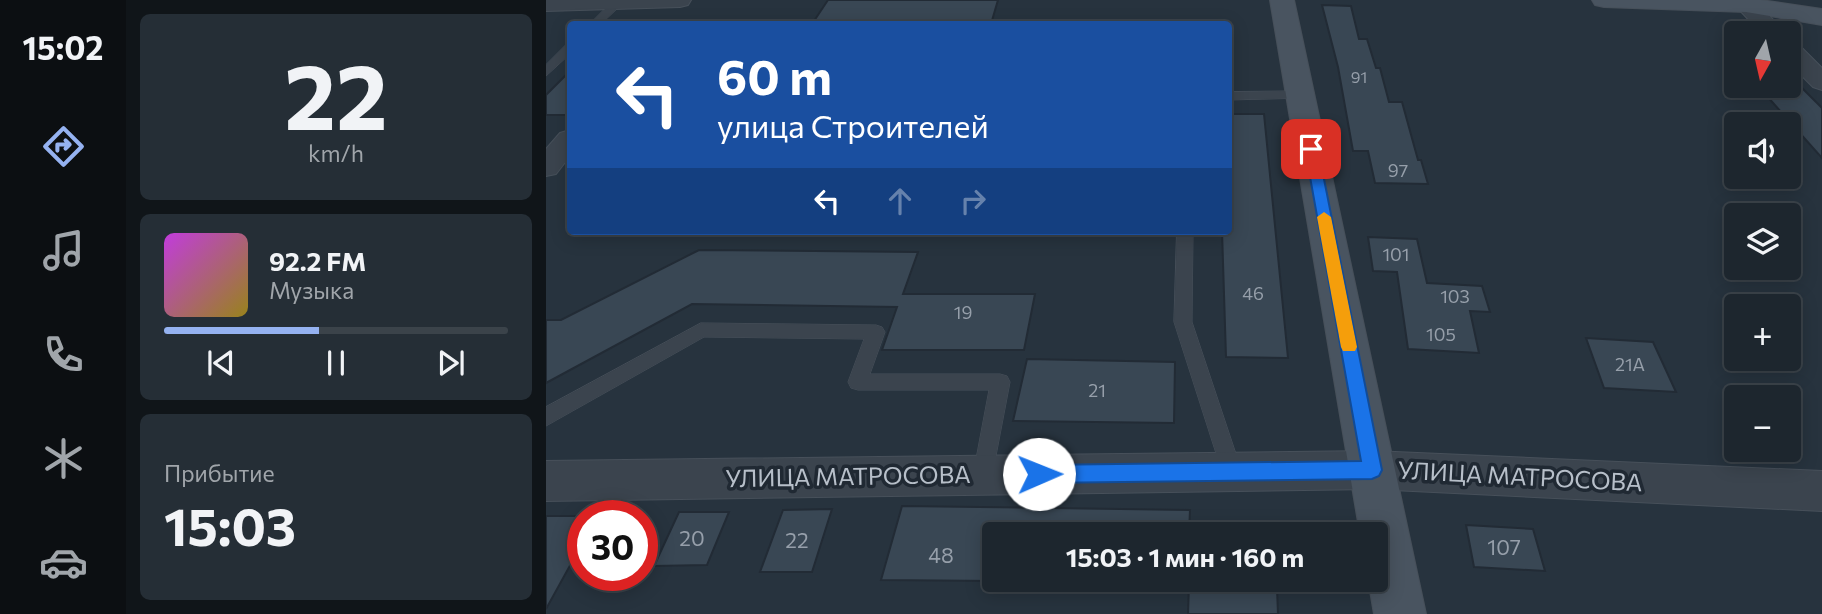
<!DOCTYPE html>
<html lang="ru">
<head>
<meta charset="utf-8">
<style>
  :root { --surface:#1d262e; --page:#252e36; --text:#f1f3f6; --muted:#a0a5aa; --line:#3b434a; --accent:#95b2f1 }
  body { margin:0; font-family:Commissioner,sans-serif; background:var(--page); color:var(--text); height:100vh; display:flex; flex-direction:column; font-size:26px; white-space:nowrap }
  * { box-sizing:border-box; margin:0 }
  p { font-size:23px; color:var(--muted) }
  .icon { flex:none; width:38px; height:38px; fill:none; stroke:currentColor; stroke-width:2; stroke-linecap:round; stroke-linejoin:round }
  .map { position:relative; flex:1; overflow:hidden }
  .panel { display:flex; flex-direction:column; gap:14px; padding:14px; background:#101519; width:420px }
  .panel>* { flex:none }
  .hud { position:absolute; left:21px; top:21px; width:665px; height:214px; border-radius:7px; box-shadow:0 4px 18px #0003,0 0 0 2px var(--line); background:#1a4fa0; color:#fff; overflow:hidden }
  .needle { width:46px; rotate:188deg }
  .buttons { position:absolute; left:1178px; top:21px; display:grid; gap:14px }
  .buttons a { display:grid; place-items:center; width:77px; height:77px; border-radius:7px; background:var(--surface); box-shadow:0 4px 18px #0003,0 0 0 2px var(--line); font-size:35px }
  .speed { position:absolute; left:21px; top:500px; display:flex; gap:14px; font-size:35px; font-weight:700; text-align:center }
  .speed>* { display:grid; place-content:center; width:91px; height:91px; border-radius:50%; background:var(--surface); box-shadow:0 4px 18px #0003,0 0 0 2px var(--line); line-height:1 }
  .speed .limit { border:10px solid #d22; background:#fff; color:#111 }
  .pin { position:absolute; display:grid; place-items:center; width:60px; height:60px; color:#fff; margin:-30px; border-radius:14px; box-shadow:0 4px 10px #0006 }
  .me { position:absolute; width:77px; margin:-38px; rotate:89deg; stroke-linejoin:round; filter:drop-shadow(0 0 5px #0008) }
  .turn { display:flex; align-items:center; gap:24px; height:147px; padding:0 35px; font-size:32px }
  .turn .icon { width:91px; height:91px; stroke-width:2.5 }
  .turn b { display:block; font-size:49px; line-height:60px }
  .lanes { display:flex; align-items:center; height:66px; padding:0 35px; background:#0003; justify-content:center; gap:35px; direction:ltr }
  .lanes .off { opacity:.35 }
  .big { font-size:52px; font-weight:700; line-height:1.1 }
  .panel .widget { flex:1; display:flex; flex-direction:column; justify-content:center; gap:10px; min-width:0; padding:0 24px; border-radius:10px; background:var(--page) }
  .panel .dial { align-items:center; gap:0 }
  .dial b { font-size:91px; line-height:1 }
  .song { display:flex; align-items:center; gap:21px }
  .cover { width:84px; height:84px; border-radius:10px; background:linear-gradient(135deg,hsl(290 70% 55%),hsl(50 70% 35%)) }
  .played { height:7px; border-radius:4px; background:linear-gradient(90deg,var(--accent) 45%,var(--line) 45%) }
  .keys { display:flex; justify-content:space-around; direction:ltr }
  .trip { position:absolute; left:436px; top:522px; width:406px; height:70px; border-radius:7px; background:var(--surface); box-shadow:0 4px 18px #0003,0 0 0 2px var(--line); font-weight:700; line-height:70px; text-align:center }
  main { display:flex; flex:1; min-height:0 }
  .tabs { display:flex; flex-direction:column; width:126px; justify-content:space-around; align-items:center; background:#0c0f12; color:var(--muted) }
  .tabs .icon { width:49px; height:49px }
  .tabs .current { color:var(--accent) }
  .tabs b { font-size:32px; color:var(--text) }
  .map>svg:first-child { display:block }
</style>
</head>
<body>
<main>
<nav class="tabs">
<b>15:02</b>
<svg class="icon current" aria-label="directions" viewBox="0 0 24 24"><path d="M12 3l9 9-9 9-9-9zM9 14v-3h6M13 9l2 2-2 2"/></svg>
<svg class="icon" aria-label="music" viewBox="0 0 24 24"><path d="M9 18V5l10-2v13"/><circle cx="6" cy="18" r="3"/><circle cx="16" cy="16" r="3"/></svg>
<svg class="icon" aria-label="phone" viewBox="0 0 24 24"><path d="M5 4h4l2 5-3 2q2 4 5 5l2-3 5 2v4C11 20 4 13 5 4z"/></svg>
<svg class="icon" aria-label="climate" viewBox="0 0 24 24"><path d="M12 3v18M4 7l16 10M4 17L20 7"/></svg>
<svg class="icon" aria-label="car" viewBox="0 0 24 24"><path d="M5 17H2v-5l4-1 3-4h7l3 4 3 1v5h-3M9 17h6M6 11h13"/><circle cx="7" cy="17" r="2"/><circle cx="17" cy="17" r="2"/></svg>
</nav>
<section class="panel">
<div class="widget dial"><b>22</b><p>km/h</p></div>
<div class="widget">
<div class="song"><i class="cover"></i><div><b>92.2 FM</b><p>Музыка</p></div></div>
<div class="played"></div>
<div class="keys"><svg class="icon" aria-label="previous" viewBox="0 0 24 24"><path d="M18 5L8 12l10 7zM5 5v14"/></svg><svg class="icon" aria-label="pause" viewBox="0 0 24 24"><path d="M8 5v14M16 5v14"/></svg><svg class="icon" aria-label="next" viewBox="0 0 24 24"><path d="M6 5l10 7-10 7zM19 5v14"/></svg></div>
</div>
<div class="widget"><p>Прибытие</p><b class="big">15:03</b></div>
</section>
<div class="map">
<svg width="1276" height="614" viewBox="0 0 1276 614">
  <rect width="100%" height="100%" fill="#27333e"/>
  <path fill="#394754" stroke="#222b35" stroke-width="2" d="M282,0h170l-7,24h-179z
    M776,5l29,1 8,33h8l9,29h4l9,34h13l16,58h3l7,24 -53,-1 -7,-32h-15l-15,-84z
    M24,71v44h-24v-20z
    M1212,86h42l22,22v50z
    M682,114h36l24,244 -62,-1 -4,-126h6z
    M822,237l49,2 10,44 55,3 8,26 -20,-1 9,42 -71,-4 -11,-77 -24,-1z
    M153,250l219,2 -15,42h132l-11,56h-142l15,-43 -205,-3 -146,79v-63h15z
    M1040,338l67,4 23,50 -72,-4z
    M481,359l148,3 -1,61 -161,-2z
    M356,506l288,4 -1,24h-195v47l-113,-1z
    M286,509l-20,63h-52l23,-62z
    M133,512h50l-22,53 -53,1z
    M0,516h37v26l-37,67z
    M920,525l67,4 12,42 -71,-4z
    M643,584l88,4 1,26h-90z"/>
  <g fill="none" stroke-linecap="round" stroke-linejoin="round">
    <g stroke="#47505a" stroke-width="1">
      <path id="lane" d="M66,2l10,2 -21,20h-11z
        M20,45h4v9l-24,22v-11z
        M755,91l5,1v6l-78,2v-8z
        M631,231h16l-1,91 50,150 -3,7 -7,3 -7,-3 -3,-7 -48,-150z
        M155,323l175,2 6,2 3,5 -15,42h130l7,2 3,6 -19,100 -7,3 -7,-3 -4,-7 16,-85h-131l-7,-2 -3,-6 16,-43 -160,-2 -158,89v-19z"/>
    </g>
    <g stroke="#47505a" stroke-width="2">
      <path id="street" d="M0,0h145l-3,5 -8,2 -134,4z
        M1192,0h16l32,33h-25l-26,-28z
        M1242,41l9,2 25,25v22l-9,-3 -25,-25z
        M24,130v26l-14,18 -10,2v-27l14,-16z
        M826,451l450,20v40l-450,-22 -826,12v-40z"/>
    </g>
    <g stroke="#47505a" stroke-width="2">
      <path id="secondary" d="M724,0h24l132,614h-52l-6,-35h8v-45h-16z
        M1046,0h169l61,9v16l-76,-13 -142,-5 -9,-2z"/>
    </g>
    <use href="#lane" fill="#3b444e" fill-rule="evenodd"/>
    <use href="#street" fill="#3b444e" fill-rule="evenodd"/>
    <use href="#secondary" fill="#495460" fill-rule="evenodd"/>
  </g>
  <path fill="#1a73e8" stroke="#114b97" stroke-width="2" d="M765,145l7,4 64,321 -3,6 -7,3 -333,4 -6,-3 -3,-6 3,-6 6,-3 322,-4 -56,-312z"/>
  <path fill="#f59e0b" d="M778,212l7,5 26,130 -2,4h-12l-2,-4 -24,-130z"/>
  <g text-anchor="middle" stroke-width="7" stroke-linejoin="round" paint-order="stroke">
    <g font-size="16" fill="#969faa">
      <text x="813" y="83">91</text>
    </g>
    <g font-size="18" fill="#969faa">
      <text x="852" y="177">97</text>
      <text x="850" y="261">101</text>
      <text x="707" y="300">46</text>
      <text x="909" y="303">103</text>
      <text x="417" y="319">19</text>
      <text x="895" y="341">105</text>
      <text x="1084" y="371">21А</text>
      <text x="551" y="397">21</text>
    </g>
    <g font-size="21" fill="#969faa">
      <text x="146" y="546">20</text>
      <text x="251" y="548">22</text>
      <text x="958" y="555">107</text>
      <text x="395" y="563">48</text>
    </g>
    <g font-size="24" fill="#b7bfc9" stroke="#202933">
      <text transform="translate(302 477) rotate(-1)" y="8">УЛИЦА МАТРОСОВА</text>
      <text transform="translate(974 477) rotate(3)" y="8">УЛИЦА МАТРОСОВА</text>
    </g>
  </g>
</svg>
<div class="buttons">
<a><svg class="needle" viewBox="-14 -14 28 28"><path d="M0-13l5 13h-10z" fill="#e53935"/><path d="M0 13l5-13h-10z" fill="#a0a5aa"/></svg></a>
<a><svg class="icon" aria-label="sound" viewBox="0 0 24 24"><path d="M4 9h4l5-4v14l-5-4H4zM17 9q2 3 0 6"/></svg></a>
<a><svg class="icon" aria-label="layers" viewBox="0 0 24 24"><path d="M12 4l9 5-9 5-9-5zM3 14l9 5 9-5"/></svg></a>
<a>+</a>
<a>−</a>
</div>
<div class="speed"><div class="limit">30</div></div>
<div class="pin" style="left:765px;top:149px;background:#d93025"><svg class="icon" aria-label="arrive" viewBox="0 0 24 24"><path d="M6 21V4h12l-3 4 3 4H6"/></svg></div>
<svg class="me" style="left:493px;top:474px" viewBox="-20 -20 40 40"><circle r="19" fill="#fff"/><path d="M0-13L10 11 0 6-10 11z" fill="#1a73e8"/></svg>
<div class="trip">15:03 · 1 мин · 160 m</div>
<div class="hud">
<div class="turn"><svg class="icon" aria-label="left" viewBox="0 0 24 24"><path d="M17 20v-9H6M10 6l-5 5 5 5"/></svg><div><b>60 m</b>улица Строителей</div></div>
<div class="lanes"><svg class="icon" aria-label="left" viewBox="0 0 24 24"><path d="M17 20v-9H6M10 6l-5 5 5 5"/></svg><svg class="icon off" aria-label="ahead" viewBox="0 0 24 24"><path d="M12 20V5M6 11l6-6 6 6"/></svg><svg class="icon off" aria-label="right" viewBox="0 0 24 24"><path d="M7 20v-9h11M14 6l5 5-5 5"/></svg></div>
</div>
</div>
</main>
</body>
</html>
